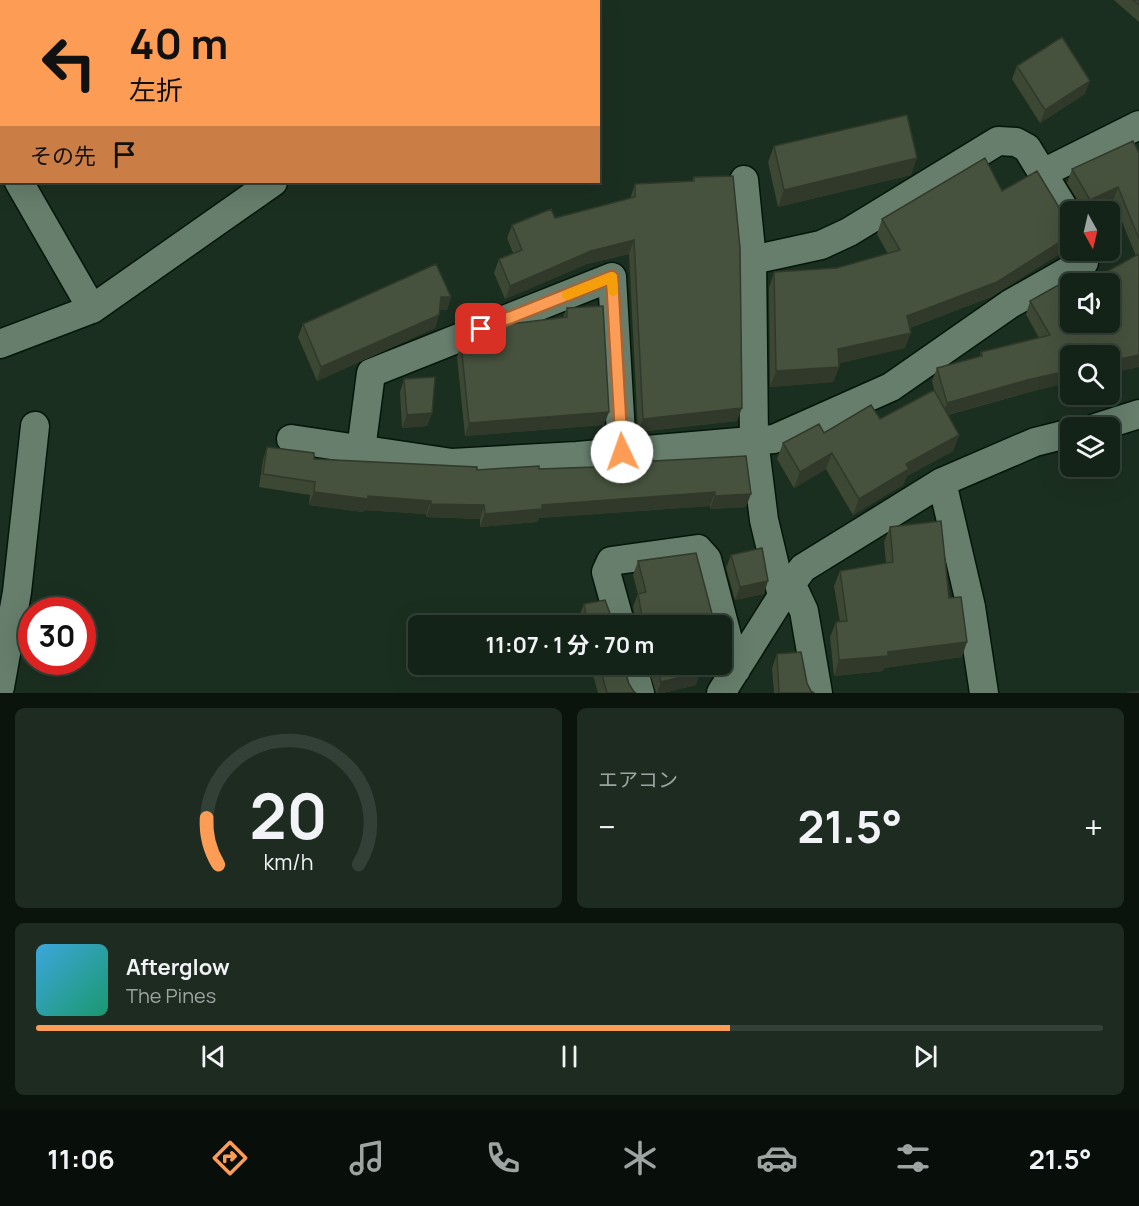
<!DOCTYPE html>
<html lang="ja">
<head>
<meta charset="utf-8">
<style>
  :root { --surface:#142318; --page:#1d2b21; --text:#f1f3f6; --muted:#9da4a2; --line:#334037; --accent:#fd9d55 }
  body { margin:0; font-family:Manrope,"Noto Sans JP",sans-serif; background:var(--page); color:var(--text); height:100vh; display:flex; flex-direction:column; font-size:22px; white-space:nowrap }
  * { box-sizing:border-box; margin:0 }
  p { font-size:20px; color:var(--muted) }
  .icon { flex:none; width:33px; height:33px; fill:none; stroke:currentColor; stroke-width:2; stroke-linecap:round; stroke-linejoin:round }
  .map { position:relative; height:693px; overflow:hidden }
  .panel { display:flex; flex-direction:column; gap:15px; padding:15px; background:#0b130d; flex:1 }
  .panel>* { flex:none }
  .guide { position:absolute; left:0px; top:0px; width:600px; height:183px; box-shadow:0 6px 24px #0002,0 0 0 2px var(--line); background:#fd9d55; color:#111; overflow:hidden }
  .needle { width:39px; rotate:172deg }
  .tools { position:absolute; left:1060px; top:201px; display:grid; gap:12px }
  .tools a { display:grid; place-items:center; width:60px; height:60px; border-radius:9px; background:var(--surface); box-shadow:0 6px 24px #0002,0 0 0 2px var(--line); font-size:30px }
  .speed { position:absolute; left:18px; top:597px; display:flex; gap:12px; font-size:30px; font-weight:700; text-align:center }
  .speed>* { display:grid; place-content:center; width:78px; height:78px; border-radius:50%; background:var(--surface); box-shadow:0 6px 24px #0002,0 0 0 2px var(--line); line-height:1 }
  .speed .limit { border:9px solid #d22; background:#fff; color:#111 }
  .pin { position:absolute; display:grid; place-items:center; width:51px; height:51px; color:#fff; margin:-26px; border-radius:12px; box-shadow:0 3px 9px #0006 }
  .me { position:absolute; width:66px; margin:-33px; rotate:357deg; stroke-linejoin:round; filter:drop-shadow(0 0 4px #0008) }
  .turn { display:flex; align-items:center; gap:21px; height:126px; padding:0 30px; font-size:27px }
  .turn .icon { width:78px; height:78px; stroke-width:2.5 }
  .turn b { display:block; font-size:42px; line-height:51px }
  .then { display:flex; align-items:center; height:57px; padding:0 30px; background:#0003; gap:12px; font-size:22px }
  .big { font-size:45px; font-weight:700; line-height:1.1 }
  .panel .tile { flex:1; display:flex; flex-direction:column; justify-content:center; gap:9px; min-width:0; padding:0 21px; border-radius:9px; background:var(--page) }
  .panel .dial { align-items:center; gap:0 }
  .dial svg { height:156px; overflow:visible; fill:none; stroke:var(--line); stroke-width:7; stroke-linecap:round; text-anchor:middle }
  .dial text { fill:var(--text); stroke:none }
  .song { display:flex; align-items:center; gap:18px }
  .cover { width:72px; height:72px; border-radius:9px; background:linear-gradient(135deg,hsl(200 70% 55%),hsl(160 70% 35%)) }
  .played { height:6px; border-radius:3px; background:linear-gradient(90deg,var(--accent) 65%,var(--line) 65%) }
  .keys { display:flex; justify-content:space-around; direction:ltr }
  .heat { display:flex; justify-content:space-between; align-items:center; font-size:33px; direction:ltr }
  .panel .tiles { flex:1; display:grid; gap:15px; grid-template-columns:1fr 1fr }
  .tile:last-child { grid-column:span 2 }
  .trip { position:absolute; left:408px; top:615px; width:324px; height:60px; border-radius:9px; background:var(--surface); box-shadow:0 6px 24px #0002,0 0 0 2px var(--line); font-weight:700; line-height:60px; text-align:center }
  .tabs { display:flex; height:96px; justify-content:space-around; align-items:center; background:#080e0a; color:var(--muted) }
  .tabs .icon { width:42px; height:42px }
  .tabs .current { color:var(--accent) }
  .tabs b { font-size:27px; color:var(--text) }
  .map>svg:first-child { display:block }
</style>
</head>
<body>
<div class="map">
<svg width="1139" height="693" viewBox="0 0 1139 693">
  <rect width="100%" height="100%" fill="#1b2f20"/>
  <g fill="none" stroke-linecap="round" stroke-linejoin="round">
    <g stroke="#041609" stroke-width="31">
      <path id="minor" d="M384,2l2,-2
        M0,148l2,2
        M1043,173l96,-48
        M744,180l8,80 2,180 10,80 18,76
        M19,182l73,127
        M752,260l69,-15 28,-13 149,-91 18,1 11,6 44,72
        M0,344l92,-35 181,-127
        M1095,428l44,-14
        M291,439l161,24 125,-7 197,-17 117,-52 119,-83 74,-42 1,-12
        M361,450l10,-77 241,-96 10,175
        M942,482l29,125 13,86
        M791,583l13,28 14,82
        M621,626l-15,-54 5,-11 87,-12 9,10 29,111
        M632,664l8,29
        M0,687l17,-95 18,-166
        M721,693l61,-97 21,-28 139,-86 93,-40 36,-9"/>
    </g>
    <use href="#minor" stroke="#677e6c" stroke-width="28"/>
  </g>
  <path fill="#3c4734" d="M1114,0h25v22z
    M1017,66l68,28 -45,29 -28,-44z
    M774,146l137,29 -133,32 -10,-45z
    M1139,153v214l-29,6v-17l-87,38 -75,21 11,20 -6,16 -46,25 -4,9 -50,30 -27,-46 -32,19 -17,-29 6,-16 97,-24 55,-26 -3,-12 5,-13 43,-12 1,-4 58,-14 -13,-24 4,-13 38,-9 68,-36 -23,-56 -25,12h-3l-18,-29 5,-14z
    M694,177l43,244 -99,11 -9,-178 -42,10 -82,35 -11,-26 5,-14 14,-6 -6,-15 5,-13 43,-7 75,-19 5,-15 57,-3z
    M1002,191l67,57 -78,49 -81,31 -5,20 -66,15v4l-6,15 -63,5 -1,-99 5,-16 63,-4 51,-14 -11,-20 5,-15z
    M451,297l-4,13h-7l-5,18 -118,53 -19,-44 5,-13z
    M567,308l37,117 -139,11 -8,-79 4,-14 102,-26z
    M404,379l28,34 -5,13 -25,2 -2,-36z
    M267,447l47,12 163,11 62,-1 54,-2 1,-4 59,-2 93,46 -36,2v-3l-171,12 -2,4 -57,5v-8l-54,-2v-3l-62,-4 -1,2 -54,-7 1,-10 -51,-8 4,-27z
    M890,527l59,71 13,59 -78,11 -1,3 -49,5 -4,-39 6,-15h4l-6,-36 6,-15 46,-8 -2,-21z
    M731,555l33,39 -29,6 -9,-32z
    M638,561l77,64v1h-80l1,-1 -3,-18 5,-13 -5,-19z
    M584,604l30,20 2,2h-35l-2,-9z
    M777,654l30,29 4,8 3,2h-40l-2,-25z
    M590,664h33l6,20 5,8 2,1h-38z
    M647,664h52l-3,21 -33,8h-7z"/>
  <path fill="#31392b" d="M1090,81l-5,13 -45,29 5,-13z
    M917,158l-6,17 -133,32 6,-17z
    M1118,187l-5,13 -25,12h-2l4,-12z
    M1071,235v8l-2,5 -78,49 -90,34 6,-15z
    M634,240l-5,14 -42,10 -82,35 5,-13 81,-35z
    M441,297h10l-4,13h-11z
    M439,315l-4,13 -118,53 4,-14z
    M911,333l-6,15 -73,17 6,-16z
    M1139,355v12l-29,6v-12z
    M839,367l-6,15 -63,5 6,-16z
    M1071,370v12l-48,12 -81,22 5,-13 80,-23z
    M742,408l-5,13 -99,11 5,-13z
    M609,412l-5,13 -139,11 4,-13z
    M432,413l-5,13 -25,2 5,-13z
    M959,435l-6,16 -46,25 -4,9 -50,30 6,-16 47,-35z
    M832,453l-6,16 -32,19 6,-16z
    M314,492l54,4 63,5 -5,13 -62,-4 -1,2 -54,-7z
    M715,492l-5,14 -171,12 -2,4 -57,5 5,-13 57,-9z
    M751,494l-5,13 -36,2 5,-13z
    M431,504l53,1 -4,14 -54,-2z
    M768,581l-4,13 -29,6 5,-13z
    M967,642l-5,15 -78,11 -1,3 -49,5 5,-16 49,-8z
    M701,672l-5,13 -33,8h-6l4,-11z"/>
  <path fill="#46523d" stroke="#31392b" stroke-width="1.5" d="M1133,0h6v5z
    M1062,37l28,44 -45,29 -28,-44z
    M907,115l10,43 -133,32 -10,-44z
    M1133,141l6,12v86l-21,-52 -28,13 -18,-31z
    M985,158l17,33 35,-20 26,43 6,5h2v16l-74,47 -90,34 4,17 -73,16 1,18 -63,4 -2,-99 63,-4 63,-18 -18,-31z
    M733,176l7,72 2,160 -99,11 -9,-179 -43,11 -81,35 -11,-27 23,-9 -10,-25 39,-16 4,9 80,-21v-13l59,-3v-4z
    M1139,254v101l-29,6v-5h-39v14l-44,10 -80,23 -10,-35 45,-12 -1,-4 69,-17 -20,-34 32,-18 6,9 3,-1v31h39v-38h-26z
    M436,264l15,33h-10l-2,18 -118,52 -18,-43z
    M603,306l6,106 -140,11 -8,-80 49,-19 57,-7v-9z
    M435,377l-3,36 -25,2 -3,-36z
    M934,390l25,45 -53,29 3,5 -50,30 -27,-46 -32,19 -17,-29 36,-19 5,9 47,-28 9,14z
    M267,447l47,6v6l163,8v3l62,-4v3l55,-2v-4l58,-5 1,3 93,-5 5,38 -36,2v-4l-173,13v4l-57,5 -1,-9 -53,-1v-3l-63,-5v3l-54,-7 1,-10 -52,-8z
    M941,521l8,77 12,-1 6,45 -79,10v4l-49,4 -3,-38 11,-1 -7,-50 53,-9 -3,-35z
    M762,548l6,33 -28,6 -9,-32z
    M696,553l19,72 -3,1h-77l3,-2 4,-8 -4,-22 8,-2 -8,-31z
    M605,600l9,24 2,2h-28l-4,-22z
    M801,652l6,31 4,8 3,2h-35l-2,-39z
    M599,664h24l6,20 5,8 2,1h-29z
    M656,664h43l2,8 -40,10z
    M1139,691v2h-12z"/>
  <g fill="none" stroke-linecap="round" stroke-linejoin="round">
    <g stroke="#a46637" stroke-width="15">
      <path id="route" d="M481,329l131,-52 10,175"/>
    </g>
    <use href="#route" stroke="#fd9d55" stroke-width="10"/>
    <path stroke="#f59e0b" stroke-width="10" d="M567,295l45,-18 1,14"/>
  </g>
</svg>
<div class="tools">
<a><svg class="needle" viewBox="-14 -14 28 28"><path d="M0-13l5 13h-10z" fill="#e53935"/><path d="M0 13l5-13h-10z" fill="#9da4a2"/></svg></a>
<a><svg class="icon" aria-label="sound" viewBox="0 0 24 24"><path d="M4 9h4l5-4v14l-5-4H4zM17 9q2 3 0 6"/></svg></a>
<a><svg class="icon" aria-label="search" viewBox="0 0 24 24"><circle cx="10" cy="10" r="6"/><path d="M15 15l6 6"/></svg></a>
<a><svg class="icon" aria-label="layers" viewBox="0 0 24 24"><path d="M12 4l9 5-9 5-9-5zM3 14l9 5 9-5"/></svg></a>
</div>
<div class="speed"><div class="limit">30</div></div>
<div class="pin" style="left:481px;top:329px;background:#d93025"><svg class="icon" aria-label="arrive" viewBox="0 0 24 24"><path d="M6 21V4h12l-3 4 3 4H6"/></svg></div>
<svg class="me" style="left:622px;top:452px" viewBox="-20 -20 40 40"><circle r="19" fill="#fff"/><path d="M0-13L10 11 0 6-10 11z" fill="#fd9d55"/></svg>
<div class="trip">11:07 · 1 分 · 70 m</div>
<div class="guide">
<div class="turn"><svg class="icon" aria-label="left" viewBox="0 0 24 24"><path d="M17 20v-9H6M10 6l-5 5 5 5"/></svg><div><b>40 m</b>左折</div></div>
<div class="then">その先<svg class="icon" aria-label="arrive" viewBox="0 0 24 24"><path d="M6 21V4h12l-3 4 3 4H6"/></svg></div>
</div>
</div>
<section class="panel">
<div class="tiles">
<div class="tile dial"><svg viewBox="0 0 100 80">
<path d="M14 69A42 42 0 1 1 86 69"/>
<path d="M14 69A42 42 0 0 1 8 45" stroke="#fd9d55"/>
<text x="50" y="56" font-size="32" font-weight="700">20</text>
<text x="50" y="72" font-size="11">km/h</text>
</svg></div>
<div class="tile"><p>エアコン</p>
<div class="heat"><a>−</a><b class="big">21.5°</b><a>+</a></div>
</div>
<div class="tile">
<div class="song"><i class="cover"></i><div><b>Afterglow</b><p>The Pines</p></div></div>
<div class="played"></div>
<div class="keys"><svg class="icon" aria-label="previous" viewBox="0 0 24 24"><path d="M18 5L8 12l10 7zM5 5v14"/></svg><svg class="icon" aria-label="pause" viewBox="0 0 24 24"><path d="M8 5v14M16 5v14"/></svg><svg class="icon" aria-label="next" viewBox="0 0 24 24"><path d="M6 5l10 7-10 7zM19 5v14"/></svg></div>
</div>
</div>
</section>
<nav class="tabs">
<b>11:06</b>
<svg class="icon current" aria-label="directions" viewBox="0 0 24 24"><path d="M12 3l9 9-9 9-9-9zM9 14v-3h6M13 9l2 2-2 2"/></svg>
<svg class="icon" aria-label="music" viewBox="0 0 24 24"><path d="M9 18V5l10-2v13"/><circle cx="6" cy="18" r="3"/><circle cx="16" cy="16" r="3"/></svg>
<svg class="icon" aria-label="phone" viewBox="0 0 24 24"><path d="M5 4h4l2 5-3 2q2 4 5 5l2-3 5 2v4C11 20 4 13 5 4z"/></svg>
<svg class="icon" aria-label="climate" viewBox="0 0 24 24"><path d="M12 3v18M4 7l16 10M4 17L20 7"/></svg>
<svg class="icon" aria-label="car" viewBox="0 0 24 24"><path d="M5 17H2v-5l4-1 3-4h7l3 4 3 1v5h-3M9 17h6M6 11h13"/><circle cx="7" cy="17" r="2"/><circle cx="17" cy="17" r="2"/></svg>
<svg class="icon" aria-label="filters" viewBox="0 0 24 24"><path d="M4 7h16M4 17h16"/><circle cx="9" cy="7" r="2"/><circle cx="15" cy="17" r="2"/></svg>
<b>21.5°</b>
</nav>
</body>
</html>
